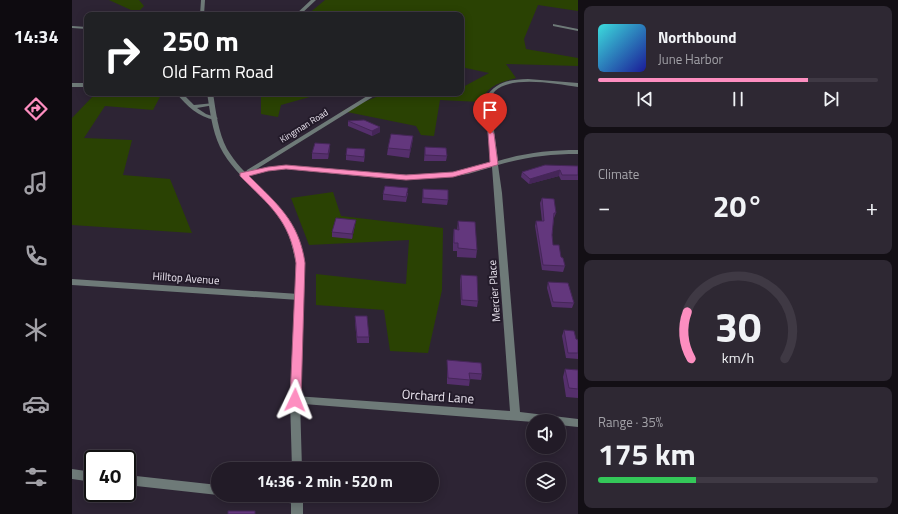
<!DOCTYPE html>
<html lang="en">
<head>
<meta charset="utf-8">
<style>
  :root { --surface:#221b27; --page:#2e2833; --text:#f1f3f6; --muted:#a2a1a7; --line:#3f3944; --accent:#fd8ec0 }
  body { margin:0; font-family:"Titillium Web",sans-serif; background:var(--page); color:var(--text); height:100vh; display:flex; flex-direction:column; font-size:15px; white-space:nowrap }
  * { box-sizing:border-box; margin:0 }
  p { font-size:13px; color:var(--muted) }
  .icon { flex:none; width:22px; height:22px; fill:none; stroke:currentColor; stroke-width:2; stroke-linecap:round; stroke-linejoin:round }
  .map { position:relative; flex:1; overflow:hidden }
  .side { display:flex; flex-direction:column; gap:6px; padding:6px; background:#130f15; width:320px }
  .side>* { flex:none }
  .hud { position:absolute; left:12px; top:12px; width:380px; height:84px; border-radius:8px; box-shadow:0 2px 10px #0003,0 0 0 1px var(--line); background:#202124; color:#fff; overflow:hidden }
  .tools { position:absolute; left:454px; top:414px; display:grid; gap:8px }
  .tools a { display:grid; place-items:center; width:40px; height:40px; border-radius:50%; background:var(--surface); box-shadow:0 2px 10px #0003,0 0 0 1px var(--line); font-size:20px }
  .speed { position:absolute; left:12px; top:450px; display:flex; gap:8px; font-size:20px; font-weight:700; text-align:center }
  .speed>* { display:grid; place-content:center; width:52px; height:52px; border-radius:50%; background:var(--surface); box-shadow:0 2px 10px #0003,0 0 0 1px var(--line); line-height:1 }
  .speed .limit { border:2px solid #111; border-radius:6px; background:#fff; color:#111 }
  .pin { position:absolute; display:grid; place-items:center; width:34px; height:34px; color:#fff; margin:-41px -17px; border-radius:50% 50% 50% 0; rotate:-45deg; box-shadow:0 0 4px #0007 }
  .pin .icon { rotate:45deg }
  .me { position:absolute; width:44px; margin:-22px; rotate:2deg; stroke-linejoin:round; filter:drop-shadow(0 0 3px #0008) }
  .turn { display:flex; align-items:center; gap:14px; height:84px; padding:0 12px; font-size:18px }
  .turn .icon { width:52px; height:52px; stroke-width:2.5 }
  .turn b { display:block; font-size:28px; line-height:34px }
  .big { font-size:30px; font-weight:700; line-height:1.1 }
  .side .widget { flex:1; display:flex; flex-direction:column; justify-content:center; gap:6px; min-width:0; padding:0 14px; border-radius:8px; background:var(--page) }
  .side .dial { align-items:center; gap:0 }
  .dial svg { height:104px; overflow:visible; fill:none; stroke:var(--line); stroke-width:7; stroke-linecap:round; text-anchor:middle }
  .dial text { fill:var(--text); stroke:none }
  .song { display:flex; align-items:center; gap:12px }
  .cover { width:48px; height:48px; border-radius:6px; background:linear-gradient(135deg,hsl(180 70% 55%),hsl(240 70% 35%)) }
  .played { height:4px; border-radius:2px; background:linear-gradient(90deg,var(--accent) 75%,var(--line) 75%) }
  .keys { display:flex; justify-content:space-around; direction:ltr }
  .heat { display:flex; justify-content:space-between; align-items:center; font-size:22px; direction:ltr }
  .charge { height:6px; border-radius:3px; background:linear-gradient(90deg,#34c759 35%,var(--line) 0) }
  .trip { position:absolute; left:139px; top:462px; width:228px; height:40px; border-radius:20px; background:var(--surface); box-shadow:0 2px 10px #0003,0 0 0 1px var(--line); font-weight:700; line-height:40px; text-align:center }
  main { display:flex; flex:1; min-height:0 }
  .menu { display:flex; flex-direction:column; width:72px; justify-content:space-around; align-items:center; background:#0e0b10; color:var(--muted) }
  .menu .icon { width:28px; height:28px }
  .menu .selected { color:var(--accent) }
  .menu b { font-size:18px; color:var(--text) }
  .map>svg:first-child { display:block }
</style>
</head>
<body>
<main>
<nav class="menu">
<b>14:34</b>
<svg class="icon selected" aria-label="directions" viewBox="0 0 24 24"><path d="M12 3l9 9-9 9-9-9zM9 14v-3h6M13 9l2 2-2 2"/></svg>
<svg class="icon" aria-label="music" viewBox="0 0 24 24"><path d="M9 18V5l10-2v13"/><circle cx="6" cy="18" r="3"/><circle cx="16" cy="16" r="3"/></svg>
<svg class="icon" aria-label="phone" viewBox="0 0 24 24"><path d="M5 4h4l2 5-3 2q2 4 5 5l2-3 5 2v4C11 20 4 13 5 4z"/></svg>
<svg class="icon" aria-label="climate" viewBox="0 0 24 24"><path d="M12 3v18M4 7l16 10M4 17L20 7"/></svg>
<svg class="icon" aria-label="car" viewBox="0 0 24 24"><path d="M5 17H2v-5l4-1 3-4h7l3 4 3 1v5h-3M9 17h6M6 11h13"/><circle cx="7" cy="17" r="2"/><circle cx="17" cy="17" r="2"/></svg>
<svg class="icon" aria-label="filters" viewBox="0 0 24 24"><path d="M4 7h16M4 17h16"/><circle cx="9" cy="7" r="2"/><circle cx="15" cy="17" r="2"/></svg>
</nav>
<div class="map">
<svg width="506" height="514" viewBox="0 0 506 514">
  <rect width="100%" height="100%" fill="#2d2434"/>
  <path fill="#2a4203" d="M37,0h30l5,6 -4,4h-9z
    M253,0h253v11l-40,-6 -14,34 2,10 52,9v8l-72,-2 10,14c-17,5 -28,7 -35,24l-41,-2 -6,36 -13,-1 -5,-9 -74,-15 44,-18h18l15,3 3,-3h39v-5l28,-15 -28,-6v-52h-154z
    M24,93h66l-9,17 -48,-4 -21,32 48,2 -9,35 47,4 22,54 -120,-8v-107z
    M189,93h63l-43,12 -3,12 -17,-3z
    M261,192l8,24 102,12 -1,62 -14,63 -38,-2 -6,-41 -68,-5v-31l90,10 3,-44 -100,5 -18,-47z"/>
  <g fill="none" stroke-linecap="round" stroke-linejoin="round">
    <path fill="#6e7a78" fill-rule="evenodd" d="M239,0h5l-16,15h-5z
      M481,24l25,5v2l-25,-5z
      M0,26l15,1v2l-15,-1z
      M456,79l50,4v4c-22,-3 -65,-12 -83,4 -2,2 -3,6 -5,8l8,62c26,-8 52,-11 80,-11v4c-29,0 -52,3 -80,11l4,28 18,219 58,7v8l-19,-2v-4h-26v1l-242,-19 -1,-3 1,-3 4,-1 215,15 -18,-244 -24,7 -30,4 -48,1 -104,-10 -18,2 -25,6 -3,-2 6,-3 1,-2 125,-77h7l-124,77 31,-5 104,10 48,-1 29,-4 24,-7 -7,-64c13,-18 23,-19 44,-20z
      M0,83h15v4h-15z
      M104,93h6l12,12 20,-2v2l-17,3 9,6 12,4 -3,2c-17,-3 -28,-14 -39,-27z
      M0,279l227,15 4,3 -4,3 -227,-15z
      M0,469l21,3v10l-21,-3z
      M55,475l91,10v10l-91,-10z
      M186,495h42l3,4 -2,4 -4,1 -33,-4 -4,-1z"/>
    <path fill="#6e7a78" fill-rule="evenodd" d="M129,0h4l-1,15h-4z
      M135,93h6c3,19 5,39 14,56 15,25 39,41 57,64 11,15 16,32 20,50l-4,137 2,69h-10l-2,-69 6,-137c-3,-12 -5,-24 -10,-35 -15,-30 -50,-49 -66,-81 -8,-17 -10,-36 -13,-54z
      M219,495h12v19h-12z"/>
  </g>
  <path fill="#552f6c" d="M276,121l32,6v5l-8,4 -24,-10z
    M341,136l-1,8 -3,14 -22,-3 1,-7z
    M258,144v5l-2,10h-16v-6z
    M353,147l22,9 -1,5h-22z
    M293,154l-1,8 -18,-2v-5z
    M506,166v14h-17l-2,-4 -30,8 -8,-7 1,-5z
    M351,189l25,11 -1,5 -25,-2z
    M336,193l-2,9 -23,-2v-6z
    M470,198l14,15 -2,5 -2,17 1,10 8,12 4,9 -2,6 -21,-2 -7,-44 1,-5h6l-2,-18z
    M386,221l19,29 -1,8 -19,-1v-6h-4v-13l1,-9 3,1z
    M283,225l-3,14 -20,-2v-5z
    M389,275l17,26 -1,6 -16,-2 -1,-25z
    M476,282l26,21 -2,5 -20,-1 -5,-19z
    M283,316l14,21v6h-12l-2,-21z
    M492,330l12,9 2,1v19l-12,-1 -4,-22z
    M375,360l35,14 -1,6 -11,-1 -1,7 -22,-2z
    M493,369l13,1v28l-12,-1 -3,-20z"/>
  <path fill="#452658" d="M308,127v5l-8,4v-5z
    M341,136l-1,8 -3,14 1,-8z
    M258,144v5l-2,10v-5z
    M488,170l-1,6 -30,8 1,-5z
    M284,220l-1,5 -3,14v-5z"/>
  <path fill="#63377d" stroke="#452658" d="M292,120l16,7 -8,4 -24,-10z
    M319,134l22,2 -3,14 -22,-2z
    M243,143l15,1 -2,10 -16,-1z
    M353,147l21,1 1,8 -22,-1z
    M275,148l18,1 -1,8 -18,-2z
    M473,165l33,1v9h-16l-2,-5 -30,9 -8,-7z
    M313,186l23,2 -2,9 -23,-3z
    M351,189l25,1v10l-25,-2z
    M470,198l12,1 2,14h-2l-2,22 1,10h6l2,12 2,1 2,8 -22,-1 -7,-44h8z
    M264,218l20,2 -4,14 -20,-2z
    M386,221l17,1 2,28 -19,-2v-5h-4v-14l5,1z
    M389,275l16,1 1,25 -16,-1z
    M476,282l20,1 6,20 -21,-1z
    M283,316h12l2,21h-12z
    M492,330l10,1 2,8 2,1v13h-10z
    M375,360l34,3 1,11 -13,-1 1,7 -22,-2z
    M493,369l13,1v19l-9,-1z
    M156,511h27v3h-27z"/>
  <path fill="#fd8ec0" stroke="#a45c7d" d="M416,132h5l1,2 4,30 -1,1 -44,12 -47,3 -120,-11 -18,2 -19,5c28,28 50,45 56,87l-4,137 -2,3 -4,2 -4,-2 -1,-3 6,-137c-6,-43 -27,-58 -56,-87v-3l28,-6 18,-2 120,10 47,-3 37,-10z"/>
  <g text-anchor="middle" stroke-width="4" stroke-linejoin="round" paint-order="stroke">
    <g font-size="9" fill="#ece6f1" stroke="#231b2a">
      <text transform="translate(232 126) rotate(-32)" y="3">Kingman Road</text>
    </g>
    <g font-size="11" fill="#ece6f1" stroke="#231b2a">
      <text transform="translate(114 278) rotate(4)" y="4">Hilltop Avenue</text>
      <text transform="translate(422 291) rotate(-94)" y="4">Mercier Place</text>
    </g>
    <g font-size="13" fill="#ece6f1" stroke="#231b2a">
      <text transform="translate(366 396) rotate(4)" y="5">Orchard Lane</text>
    </g>
  </g>
</svg>
<div class="tools">
<a><svg class="icon" aria-label="sound" viewBox="0 0 24 24"><path d="M4 9h4l5-4v14l-5-4H4zM17 9q2 3 0 6"/></svg></a>
<a><svg class="icon" aria-label="layers" viewBox="0 0 24 24"><path d="M12 4l9 5-9 5-9-5zM3 14l9 5 9-5"/></svg></a>
</div>
<div class="speed"><div class="limit">40</div></div>
<div class="pin" style="left:418px;top:134px;background:#d93025"><svg class="icon" aria-label="arrive" viewBox="0 0 24 24"><path d="M6 21V4h12l-3 4 3 4H6"/></svg></div>
<svg class="me" style="left:223px;top:400px" viewBox="-20 -20 40 40"><path d="M0-17L14 15 0 8-14 15z" fill="#fd8ec0" stroke="#fff" stroke-width="4"/></svg>
<div class="trip">14:36 · 2 min · 520 m</div>
<div class="hud">
<div class="turn"><svg class="icon" aria-label="right" viewBox="0 0 24 24"><path d="M7 20v-9h11M14 6l5 5-5 5"/></svg><div><b>250 m</b>Old Farm Road</div></div>
</div>
</div>
<section class="side">
<div class="widget">
<div class="song"><i class="cover"></i><div><b>Northbound</b><p>June Harbor</p></div></div>
<div class="played"></div>
<div class="keys"><svg class="icon" aria-label="previous" viewBox="0 0 24 24"><path d="M18 5L8 12l10 7zM5 5v14"/></svg><svg class="icon" aria-label="pause" viewBox="0 0 24 24"><path d="M8 5v14M16 5v14"/></svg><svg class="icon" aria-label="next" viewBox="0 0 24 24"><path d="M6 5l10 7-10 7zM19 5v14"/></svg></div>
</div>
<div class="widget"><p>Climate</p>
<div class="heat"><a>−</a><b class="big">20°</b><a>+</a></div>
</div>
<div class="widget dial"><svg viewBox="0 0 100 80">
<path d="M14 69A42 42 0 1 1 86 69"/>
<path d="M14 69A42 42 0 0 1 11 33" stroke="#fd8ec0"/>
<text x="50" y="56" font-size="32" font-weight="700">30</text>
<text x="50" y="72" font-size="11">km/h</text>
</svg></div>
<div class="widget"><p>Range · 35%</p><b class="big">175 km</b><div class="charge"></div></div>
</section>
</main>
</body>
</html>
